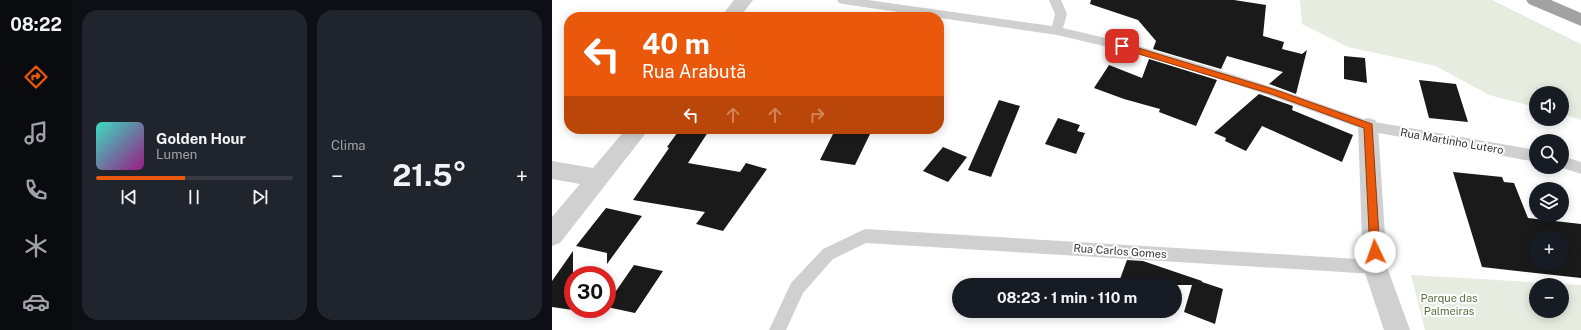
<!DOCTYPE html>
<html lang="pt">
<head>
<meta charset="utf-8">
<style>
  :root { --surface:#171b24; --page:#20242c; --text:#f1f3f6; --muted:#9ea1a6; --line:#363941; --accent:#ea580c }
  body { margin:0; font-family:"Public Sans",sans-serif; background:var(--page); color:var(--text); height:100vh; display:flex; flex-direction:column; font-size:15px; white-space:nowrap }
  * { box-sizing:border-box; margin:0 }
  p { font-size:13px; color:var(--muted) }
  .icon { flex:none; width:22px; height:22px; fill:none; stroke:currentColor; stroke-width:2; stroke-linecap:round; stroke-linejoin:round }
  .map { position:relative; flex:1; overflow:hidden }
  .side { display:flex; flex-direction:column; gap:10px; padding:10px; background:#0d0f14; width:480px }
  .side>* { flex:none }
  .guide { position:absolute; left:12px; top:12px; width:380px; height:122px; border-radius:16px; box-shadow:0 2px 10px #0003; background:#ea580c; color:#fff; overflow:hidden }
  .buttons { position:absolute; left:977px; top:86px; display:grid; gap:8px }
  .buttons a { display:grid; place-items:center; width:40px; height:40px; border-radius:50%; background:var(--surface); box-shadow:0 2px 10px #0003; font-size:20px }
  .speed { position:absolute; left:12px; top:266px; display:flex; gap:8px; font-size:20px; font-weight:700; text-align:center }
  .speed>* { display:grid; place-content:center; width:52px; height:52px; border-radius:50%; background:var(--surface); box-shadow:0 2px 10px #0003; line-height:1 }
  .speed .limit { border:6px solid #d22; background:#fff; color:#111 }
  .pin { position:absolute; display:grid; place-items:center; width:34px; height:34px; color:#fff; margin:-17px; border-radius:8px; box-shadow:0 2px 6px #0006 }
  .me { position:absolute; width:44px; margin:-22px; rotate:357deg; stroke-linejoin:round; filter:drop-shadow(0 0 3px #0008) }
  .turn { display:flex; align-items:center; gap:14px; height:84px; padding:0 12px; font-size:18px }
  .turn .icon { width:52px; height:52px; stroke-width:2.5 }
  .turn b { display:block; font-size:28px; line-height:34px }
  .lanes { display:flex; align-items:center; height:38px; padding:0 12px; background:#0003; justify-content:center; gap:20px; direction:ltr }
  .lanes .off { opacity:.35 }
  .big { font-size:30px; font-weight:700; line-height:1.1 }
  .side .widget { flex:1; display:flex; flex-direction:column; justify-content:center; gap:6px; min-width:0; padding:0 14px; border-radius:16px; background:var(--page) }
  .song { display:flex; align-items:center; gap:12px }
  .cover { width:48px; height:48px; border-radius:6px; background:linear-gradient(135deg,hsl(170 70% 55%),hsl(310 70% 35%)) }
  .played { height:4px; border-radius:2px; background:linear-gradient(90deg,var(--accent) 45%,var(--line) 45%) }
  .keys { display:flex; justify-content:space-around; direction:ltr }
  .heat { display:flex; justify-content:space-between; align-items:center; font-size:22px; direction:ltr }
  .side .tiles { flex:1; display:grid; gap:10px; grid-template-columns:repeat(2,1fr) }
  .trip { position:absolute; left:400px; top:278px; width:230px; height:40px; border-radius:20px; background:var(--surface); box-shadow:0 2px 10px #0003; font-weight:700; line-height:40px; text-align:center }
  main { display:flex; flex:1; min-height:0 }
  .menu { display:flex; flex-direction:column; width:72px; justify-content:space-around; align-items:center; background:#090b0e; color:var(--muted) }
  .menu .icon { width:28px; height:28px }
  .menu .current { color:var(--accent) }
  .menu b { font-size:18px; color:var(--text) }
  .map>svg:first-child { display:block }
</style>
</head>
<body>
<main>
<nav class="menu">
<b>08:22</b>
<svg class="icon current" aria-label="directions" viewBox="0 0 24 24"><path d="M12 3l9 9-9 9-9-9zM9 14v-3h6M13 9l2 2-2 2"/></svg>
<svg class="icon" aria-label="music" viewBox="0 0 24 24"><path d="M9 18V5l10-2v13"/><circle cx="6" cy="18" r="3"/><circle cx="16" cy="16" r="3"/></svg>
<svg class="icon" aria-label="phone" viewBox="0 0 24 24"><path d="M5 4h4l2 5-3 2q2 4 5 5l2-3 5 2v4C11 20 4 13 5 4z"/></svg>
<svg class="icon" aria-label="climate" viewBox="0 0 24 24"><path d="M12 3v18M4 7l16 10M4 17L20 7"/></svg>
<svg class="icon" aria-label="car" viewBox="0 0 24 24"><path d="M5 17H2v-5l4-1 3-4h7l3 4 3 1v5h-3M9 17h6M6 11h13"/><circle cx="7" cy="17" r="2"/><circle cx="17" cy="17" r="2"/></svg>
</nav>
<section class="side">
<div class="tiles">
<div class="widget">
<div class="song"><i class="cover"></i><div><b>Golden Hour</b><p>Lumen</p></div></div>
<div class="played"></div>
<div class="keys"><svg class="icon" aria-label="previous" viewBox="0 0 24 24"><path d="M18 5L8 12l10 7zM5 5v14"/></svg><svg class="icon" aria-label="pause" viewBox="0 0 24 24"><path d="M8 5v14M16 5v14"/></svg><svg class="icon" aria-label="next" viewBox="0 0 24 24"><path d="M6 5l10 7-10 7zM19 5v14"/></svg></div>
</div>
<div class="widget"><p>Clima</p>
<div class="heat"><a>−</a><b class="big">21.5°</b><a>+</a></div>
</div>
</div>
</section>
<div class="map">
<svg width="1029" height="330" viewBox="0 0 1029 330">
  <rect width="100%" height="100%" fill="#fff"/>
  <path fill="#e6ecdf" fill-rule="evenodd" d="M748,0h192l89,44v76l-19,-6v-21h-26v14l-47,-12 -53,-29 -88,-19 -46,-23z
    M859,275l170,10v45h-156zM984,285h26v26h-26z"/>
  <path fill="#1a1a1a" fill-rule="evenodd" d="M539,0h143l32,5 -3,31 21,6 -2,7 20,5 5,-4 -11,44 -27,-10 14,-12 -56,-16 -6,13 -68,-20 3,-8 -18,-21 -48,-16z
    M792,56l21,2 2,25 -23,-4z
    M597,59l68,21 -21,46 -37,-14 1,-3 -36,-10 -30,-11 15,-23 33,13z
    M867,80l37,4 12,38 -39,-4z
    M707,94l34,12 -1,4 61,25 -11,27 -80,-36 -16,25 -21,-10 1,-3 -12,-5z
    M447,100l21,6 -29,71 -23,-7z
    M506,118l22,7 -3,6 8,2 -9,21 -31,-10z
    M128,129h30l-22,34 52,9 6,-9 21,6 -44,62 -27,-7 9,-12 -72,-12 36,-52 -2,-1z
    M283,130l35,4 -15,31 -35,-5z
    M391,147l24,10 -19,25 -25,-11z
    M901,172l49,5 2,5 10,1 14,35 53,6v54l-99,-11zM984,237h26v26h-26z
    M54,208l36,8 -35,48v-11l-31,-7z
    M21,251v59l-21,-3v-26z
    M575,260l16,1 59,20v1l21,7 -8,35 -31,-12 8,-27h-53l-19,-6z
    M82,265l29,6 -28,42 -28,-6v-3z"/>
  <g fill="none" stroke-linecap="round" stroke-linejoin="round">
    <path fill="#d0d0d0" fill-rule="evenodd" d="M285,0h31l184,26 3,-12 -6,-14h12l6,14 -4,14 72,17 64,19 79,25 91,32 167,29v12l-168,-31 -100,-36 -77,-25 -57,-17 -77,-18 -214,-31 -4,-1z
      M1010,156l19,6v12l-21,-7h2z
      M313,229l510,31 6,2 2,5 -2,5 -6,2 -509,-31 -33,16 -30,34 -17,37h-17l22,-47 32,-34z"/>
    <path fill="#d0d0d0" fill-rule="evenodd" d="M182,0h19l-13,17h-19z
      M816,118l7,2 3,6 9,141 23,63h-26l-21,-63 -5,-141 3,-6z
      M74,129h23l-89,114 -8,3v-29l28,-33 -28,-5v-18l41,7z"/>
    <path fill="#a2a2a2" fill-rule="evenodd" d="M974,0h25l30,13v13l-52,-22z"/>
  </g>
  <path fill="#ea580c" stroke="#983908" d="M570,43l154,47 96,34 8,128 -2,3 -3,1 -4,-1 -1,-3 -6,-124 -93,-34 -152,-46v-4z"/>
  <g text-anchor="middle" stroke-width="4" stroke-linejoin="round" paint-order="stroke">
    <g font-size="11" fill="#333" stroke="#fff">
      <text transform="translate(900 141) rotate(10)" y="4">Rua Martinho Lutero</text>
      <text transform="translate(568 251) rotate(4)" y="4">Rua Carlos Gomes</text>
    </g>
    <g font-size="11" fill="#56703f" stroke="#fff">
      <text x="897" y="302">Parque das<tspan x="897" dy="13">Palmeiras</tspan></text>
    </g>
  </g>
</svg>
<div class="buttons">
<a><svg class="icon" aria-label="sound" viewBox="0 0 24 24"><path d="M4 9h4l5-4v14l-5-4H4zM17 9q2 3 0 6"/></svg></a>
<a><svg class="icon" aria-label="search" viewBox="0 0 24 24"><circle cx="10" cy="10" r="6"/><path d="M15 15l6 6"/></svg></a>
<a><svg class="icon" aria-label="layers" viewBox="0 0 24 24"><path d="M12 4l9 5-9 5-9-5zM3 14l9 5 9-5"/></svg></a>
<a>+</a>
<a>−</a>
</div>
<div class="speed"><div class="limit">30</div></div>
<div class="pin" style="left:570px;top:46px;background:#d93025"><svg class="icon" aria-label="arrive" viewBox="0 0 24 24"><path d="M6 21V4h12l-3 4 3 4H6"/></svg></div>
<svg class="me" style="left:823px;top:252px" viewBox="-20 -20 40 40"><circle r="19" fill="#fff"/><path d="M0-13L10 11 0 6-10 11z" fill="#ea580c"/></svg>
<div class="trip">08:23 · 1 min · 110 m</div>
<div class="guide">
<div class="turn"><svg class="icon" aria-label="left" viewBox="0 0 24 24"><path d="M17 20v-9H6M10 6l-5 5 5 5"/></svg><div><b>40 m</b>Rua Arabutã</div></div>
<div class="lanes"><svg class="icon" aria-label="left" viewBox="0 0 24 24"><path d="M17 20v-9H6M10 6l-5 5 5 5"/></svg><svg class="icon off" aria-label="ahead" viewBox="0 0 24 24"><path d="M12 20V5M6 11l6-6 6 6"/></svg><svg class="icon off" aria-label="ahead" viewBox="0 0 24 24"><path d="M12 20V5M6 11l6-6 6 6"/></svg><svg class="icon off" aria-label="right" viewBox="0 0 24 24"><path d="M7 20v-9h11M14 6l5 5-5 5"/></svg></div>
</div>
</div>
</main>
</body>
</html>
